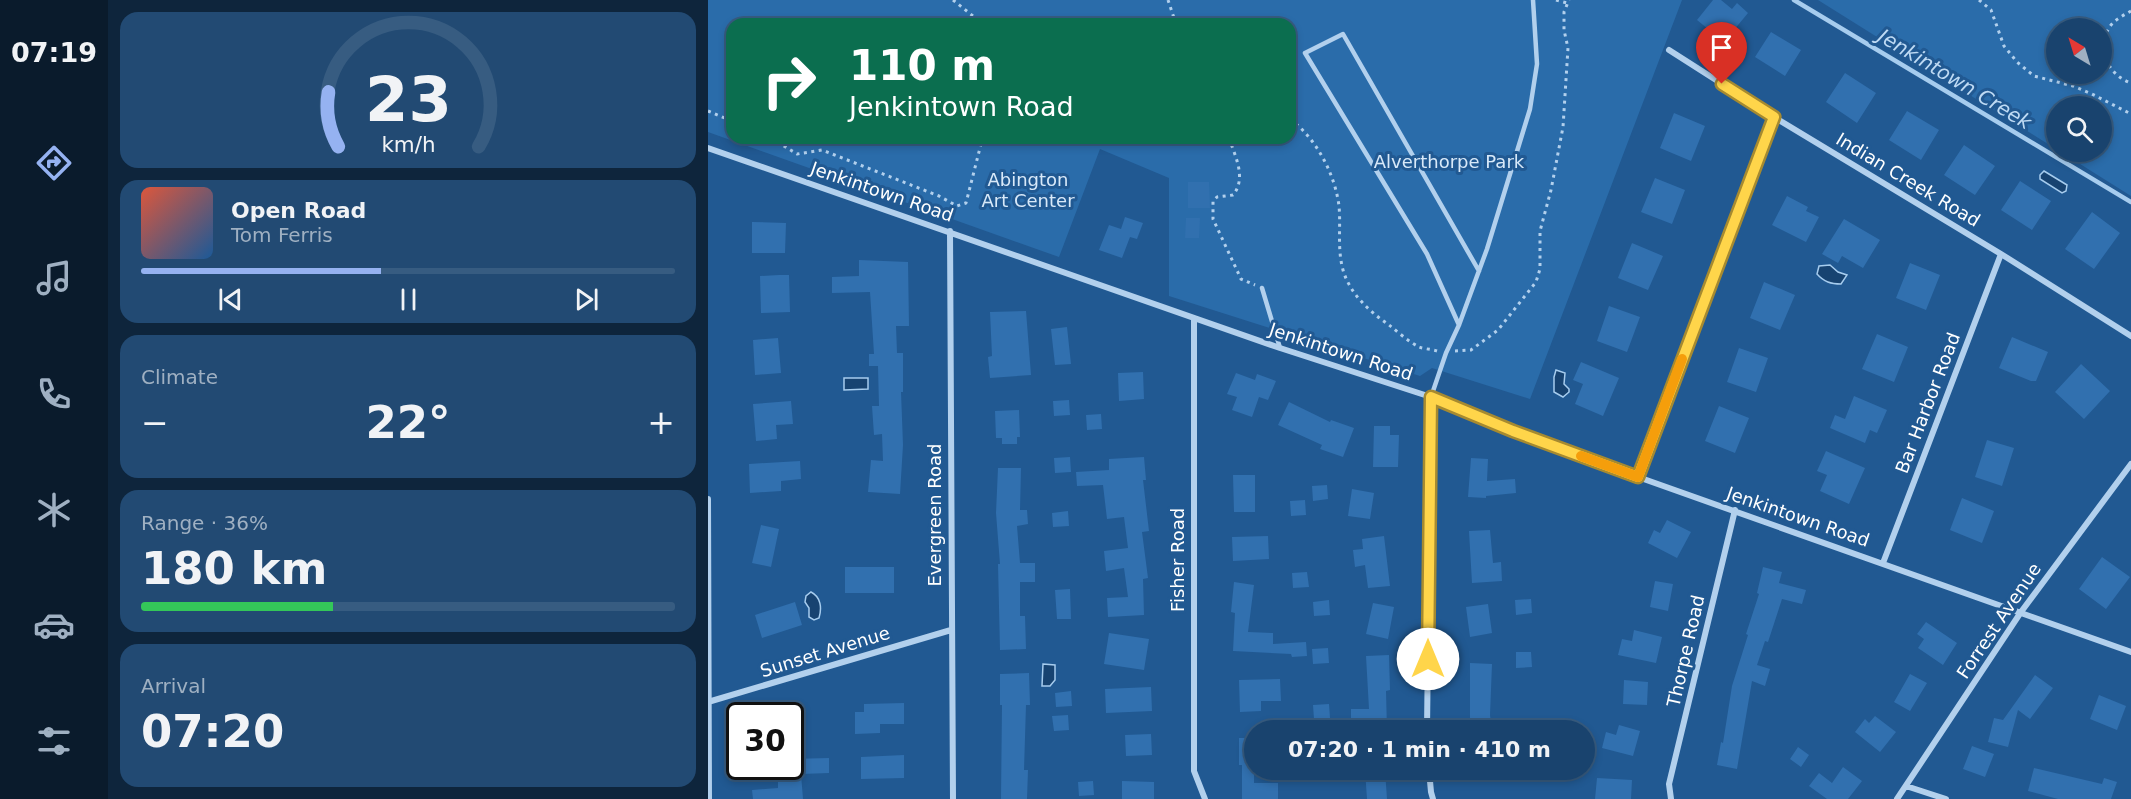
<!DOCTYPE html>
<html lang="en">
<head>
<meta charset="utf-8">
<style>
  :root { --surface:#19436e; --page:#224a73; --text:#f1f3f6; --muted:#9fb0c2; --line:#375c81; --accent:#95b2f1 }
  body { margin:0; font-family:"DejaVu Sans",sans-serif; background:var(--page); color:var(--text); height:100vh; display:flex; flex-direction:column; font-size:22px; white-space:nowrap }
  * { box-sizing:border-box; margin:0 }
  p { font-size:20px; color:var(--muted) }
  .icon { flex:none; width:33px; height:33px; fill:none; stroke:currentColor; stroke-width:2; stroke-linecap:round; stroke-linejoin:round }
  .map { position:relative; flex:1; overflow:hidden }
  .panel { display:flex; flex-direction:column; gap:12px; padding:12px; background:#0e253c; width:600px }
  .panel>* { flex:none }
  .banner { position:absolute; left:18px; top:18px; width:570px; height:126px; border-radius:18px; box-shadow:0 3px 9px #0003,0 0 0 2px var(--line); background:#0b6e4f; color:#fff; overflow:hidden }
  .needle { width:39px; rotate:322deg }
  .controls { position:absolute; left:1338px; top:18px; display:grid; gap:12px }
  .controls a { display:grid; place-items:center; width:66px; height:66px; border-radius:50%; background:var(--surface); box-shadow:0 3px 9px #0003,0 0 0 2px var(--line); font-size:30px }
  .speed { position:absolute; left:18px; top:702px; display:flex; gap:12px; font-size:30px; font-weight:700; text-align:center }
  .speed>* { display:grid; place-content:center; width:78px; height:78px; border-radius:50%; background:var(--surface); box-shadow:0 3px 9px #0003,0 0 0 2px var(--line); line-height:1 }
  .speed .limit { border:3px solid #111; border-radius:9px; background:#fff; color:#111 }
  .pin { position:absolute; display:grid; place-items:center; width:51px; height:51px; color:#fff; margin:-62px -26px; border-radius:50% 50% 50% 0; rotate:-45deg; box-shadow:0 0 6px #0007 }
  .pin .icon { rotate:45deg }
  .me { position:absolute; width:66px; margin:-33px; rotate:0deg; stroke-linejoin:round; filter:drop-shadow(0 0 4px #0008) }
  .turn { display:flex; align-items:center; gap:21px; height:126px; padding:0 24px; font-size:27px }
  .turn .icon { width:78px; height:78px; stroke-width:2.5 }
  .turn b { display:block; font-size:42px; line-height:51px }
  .big { font-size:45px; font-weight:800; line-height:1.1 }
  .panel .card { flex:1; display:flex; flex-direction:column; justify-content:center; gap:9px; min-width:0; padding:0 21px; border-radius:18px; background:var(--page) }
  .panel .dial { align-items:center; gap:0 }
  .dial svg { height:156px; overflow:visible; fill:none; stroke:var(--line); stroke-width:7; stroke-linecap:round; text-anchor:middle }
  .dial text { fill:var(--text); stroke:none }
  .song { display:flex; align-items:center; gap:18px }
  .cover { width:72px; height:72px; border-radius:9px; background:linear-gradient(135deg,hsl(10 70% 55%),hsl(210 70% 35%)) }
  .played { height:6px; border-radius:3px; background:linear-gradient(90deg,var(--accent) 45%,var(--line) 45%) }
  .keys { display:flex; justify-content:space-around; direction:ltr }
  .heat { display:flex; justify-content:space-between; align-items:center; font-size:33px; direction:ltr }
  .charge { height:9px; border-radius:4px; background:linear-gradient(90deg,#34c759 36%,var(--line) 0) }
  .trip { position:absolute; left:536px; top:720px; width:351px; height:60px; border-radius:30px; background:var(--surface); box-shadow:0 3px 9px #0003,0 0 0 2px var(--line); font-weight:800; line-height:60px; text-align:center }
  main { display:flex; flex:1; min-height:0 }
  .dock { display:flex; flex-direction:column; width:108px; justify-content:space-around; align-items:center; background:#0a1b2c; color:var(--muted) }
  .dock .icon { width:42px; height:42px }
  .dock .active { color:var(--accent) }
  .dock b { font-size:27px; color:var(--text) }
  .map>svg:first-child { display:block }
</style>
</head>
<body>
<main>
<nav class="dock">
<b>07:19</b>
<svg class="icon active" aria-label="directions" viewBox="0 0 24 24"><path d="M12 3l9 9-9 9-9-9zM9 14v-3h6M13 9l2 2-2 2"/></svg>
<svg class="icon" aria-label="music" viewBox="0 0 24 24"><path d="M9 18V5l10-2v13"/><circle cx="6" cy="18" r="3"/><circle cx="16" cy="16" r="3"/></svg>
<svg class="icon" aria-label="phone" viewBox="0 0 24 24"><path d="M5 4h4l2 5-3 2q2 4 5 5l2-3 5 2v4C11 20 4 13 5 4z"/></svg>
<svg class="icon" aria-label="climate" viewBox="0 0 24 24"><path d="M12 3v18M4 7l16 10M4 17L20 7"/></svg>
<svg class="icon" aria-label="car" viewBox="0 0 24 24"><path d="M5 17H2v-5l4-1 3-4h7l3 4 3 1v5h-3M9 17h6M6 11h13"/><circle cx="7" cy="17" r="2"/><circle cx="17" cy="17" r="2"/></svg>
<svg class="icon" aria-label="filters" viewBox="0 0 24 24"><path d="M4 7h16M4 17h16"/><circle cx="9" cy="7" r="2"/><circle cx="15" cy="17" r="2"/></svg>
</nav>
<section class="panel">
<div class="card dial"><svg viewBox="0 0 100 80">
<path d="M14 69A42 42 0 1 1 86 69"/>
<path d="M14 69A42 42 0 0 1 9 41" stroke="#95b2f1"/>
<text x="50" y="56" font-size="32" font-weight="700">23</text>
<text x="50" y="72" font-size="11">km/h</text>
</svg></div>
<div class="card">
<div class="song"><i class="cover"></i><div><b>Open Road</b><p>Tom Ferris</p></div></div>
<div class="played"></div>
<div class="keys"><svg class="icon" aria-label="previous" viewBox="0 0 24 24"><path d="M18 5L8 12l10 7zM5 5v14"/></svg><svg class="icon" aria-label="pause" viewBox="0 0 24 24"><path d="M8 5v14M16 5v14"/></svg><svg class="icon" aria-label="next" viewBox="0 0 24 24"><path d="M6 5l10 7-10 7zM19 5v14"/></svg></div>
</div>
<div class="card"><p>Climate</p>
<div class="heat"><a>−</a><b class="big">22°</b><a>+</a></div>
</div>
<div class="card"><p>Range · 36%</p><b class="big">180 km</b><div class="charge"></div></div>
<div class="card"><p>Arrival</p><b class="big">07:20</b></div>
</section>
<div class="map">
<svg width="1423" height="799" viewBox="0 0 1423 799">
  <rect width="100%" height="100%" fill="#215992"/>
  <path fill="#2a6caa" fill-rule="evenodd" d="M0,0h974l-152,399 -98,-31 -12,8 -251,-80v-118l-69,-29 -41,108 -351,-125zM24,24h558v114h-558z
    M1110,0h313v196l-70,-44h41v-46h-46v43zM1348,28h46v46h-46z"/>
  <path fill="#174371" stroke="#a6ccee" stroke-width="1.5" d="M1336,171l23,14 -1,6 -4,2 -22,-14v-4z
    M1122,265l8,7 9,3 -6,9c-10,0 -17,-2 -24,-10l2,-8z
    M848,370l9,3 -1,11 5,5v3l-6,5 -9,-5v-15z
    M136,378h24v11l-24,1z
    M103,592c10,5 11,16 8,26l-5,2 -5,-3v-9l-4,-6 1,-6z
    M335,664l12,1v15l-5,6h-8z"/>
  <g fill="none" stroke-linecap="round" stroke-linejoin="round">
    <path stroke="#a6ccee" stroke-width="4.5" d="M1086,0l337,202"/>
  </g>
  <path fill="#3170af" d="M1005,0h8l11,9 5,-6 11,10 -24,29 -27,-22z
    M1063,32l30,18 -16,26 -30,-19z
    M1137,73l31,20 -19,30 -31,-21z
    M1199,111l32,19 -18,30 -32,-20z
    M966,113l31,13 -14,35 -31,-13z
    M1256,145l31,21 -20,29 -31,-20z
    M947,178l30,12 -13,34 -31,-12z
    M1312,181l31,20 -19,29 -31,-20z
    M480,182h21l1,26h-22z
    M1079,196l21,11 -2,4 13,6 -13,25 -34,-17z
    M1384,212l28,21 -26,36 -29,-20z
    M417,217l18,6 -6,16 -7,-2 -8,21 -23,-8 10,-25 12,4z
    M478,218h14l-1,20h-14z
    M1136,219l36,21 -17,28 -21,-12 -4,7 -16,-9z
    M44,222l34,1 -1,30h-33z
    M924,243l31,13 -15,34 -30,-12z
    M151,260l49,2 1,64h-13l1,27h6v39h-2l2,53 -3,49 -32,-2 3,-32 12,1 -1,-27 -8,1 -2,-29h7l-1,-40h-9v-12h5l-4,-62 -38,1v-16l27,-1z
    M1202,263l30,12 -14,35 -30,-12z
    M71,275h10l1,37 -29,1 -1,-37z
    M1056,282l31,13 -15,35 -30,-12z
    M901,306l31,11 -13,35 -30,-11z
    M318,311l5,64 -41,3 -2,-21 4,-1 -2,-44z
    M359,327l4,37 -16,1 -4,-36z
    M1169,334l31,13 -14,35 -32,-13z
    M1304,337l36,15 -12,29h-5l-32,-13z
    M70,338l3,35 -26,2 -2,-35z
    M1031,348l29,10 -12,34 -29,-10z
    M873,362l38,16 -16,38 -28,-12 8,-20 -10,-4z
    M1373,364l29,27 -26,28 -29,-27z
    M435,372l1,27 -25,2 -1,-28z
    M528,373l19,7 2,-6 19,7 -8,19 -9,-3 -7,20 -20,-7 5,-13 -10,-3z
    M1146,396l33,14 -10,23 -7,-3 -5,13 -35,-15 5,-13 10,4z
    M361,400l1,15 -16,1 -1,-15z
    M83,401l2,23 -17,1 1,14 -21,2 -3,-37z
    M581,402l41,20 1,-2 23,8 -11,29 -23,-8 2,-4 -44,-20z
    M1011,406l30,12 -14,35 -30,-12z
    M311,410l1,27h-3v7h-15v-6h-6l-1,-27z
    M393,414l1,15 -15,1 -1,-15z
    M666,426h16v9h9l-1,32h-25z
    M1279,440l27,8 -12,38 -27,-9z
    M1118,451l39,17 -16,36 -29,-13 7,-16 -10,-4z
    M362,457l1,15 -16,1 -1,-15z
    M436,457l2,23h-3l6,51 -7,1 6,46 -5,1 1,36 -36,2 -1,-19 21,-1 -4,-29 -18,3 -2,-20 24,-3 -4,-31 -17,2 -4,-34 -26,1 -1,-14 33,-2v-11z
    M763,458l17,1 -1,22 28,-2 1,14 -30,3v2l-18,-1z
    M92,461l1,18 -20,2v10l-31,2 -1,-29z
    M290,468h23l-1,42h7l1,14 -11,2 3,37h15v19h-15v34h5l1,33 -26,1 -2,-86h2l-4,-51z
    M525,475h22v37h-21z
    M619,485l1,14 -15,2 -1,-15z
    M644,489l22,4 -4,26 -22,-3z
    M1254,498l32,13 -12,32 -32,-13z
    M597,500l1,15 -15,1 -1,-15z
    M360,511l1,15 -16,1 -1,-14z
    M959,520l24,12 -14,26 -29,-15 6,-13 6,3z
    M53,525l18,4 -8,38 -19,-4z
    M782,530l3,33 8,-1 1,19 -30,2 -3,-52z
    M560,536l1,23 -36,2 -1,-24z
    M676,536l6,50 -22,2 -3,-23 -10,2 -2,-17 10,-1 -1,-10z
    M1394,557l28,20 -24,32 -27,-20z
    M137,567h49v26h-49z
    M1055,567l19,5 -3,11 27,7 -4,14 -20,-5 -14,43 -3,-1 -8,24 13,4 -5,17 -13,-5 -15,88 -20,-4 4,-23 2,1 9,-57 16,-51 -2,-1 13,-40 -2,-1z
    M599,572l2,15 -16,1 -1,-15z
    M947,581l18,3 -5,27 -18,-4z
    M526,582l20,3 -6,47 25,1v11l33,-2 1,14 -15,1 -1,-3 -58,-3 2,-38 -4,-1z
    M362,589l1,30h-14l-2,-29z
    M823,599l1,14 -16,2 -1,-15z
    M621,600l1,15 -16,1 -1,-14z
    M87,602l7,23 -40,13 -7,-23z
    M665,603l21,4 -6,32 -22,-5z
    M780,604l4,29 -22,4 -4,-30z
    M1218,622l31,21 -14,22 -25,-17 6,-9 -7,-5z
    M926,630l28,7 -6,26 -38,-8 4,-16 10,2z
    M401,633l40,6 -5,31 -40,-6z
    M620,648l1,15 -16,1 -1,-15z
    M808,652h15l1,15 -16,1z
    M681,655l1,35 -4,1 1,39h-36v-21h18l-3,-53z
    M762,663l22,1 -2,51 2,15h-22z
    M321,673l1,32h-4l-2,65h4l-1,29h-26l1,-94h-2v-31z
    M1202,674l17,9 -17,28 -16,-9z
    M1327,675l18,13 -23,31 -12,-9 -10,37 -20,-5 6,-24 9,2z
    M572,679l1,22h-20v10l-21,1 -1,-32z
    M916,680l24,2 -1,23 -24,-1z
    M443,687l1,24 -46,2 -1,-24z
    M363,691l1,15 -16,1 -1,-14z
    M1391,695l27,11 -9,24 -27,-11z
    M196,703v21h-24v9l-25,1v-22h9v-8z
    M621,704l1,14 -16,1 -1,-14z
    M360,715l1,15 -15,1 -2,-15z
    M1167,716l21,16 -16,20 -25,-20 10,-13 4,4z
    M911,725l21,6 -7,25 -31,-8 4,-16 10,3z
    M443,734l1,21 -26,1 -1,-21z
    M531,738h15v45h24v16h-36v-34h-3z
    M1264,746l22,8 -9,23 -22,-8z
    M1090,747l11,8 -8,12 -11,-8z
    M196,755v23l-43,1v-22z
    M121,758v15l-28,1 2,25h-50l-1,-9 26,-2v-22h12v-7z
    M1135,767l19,14 -14,18h-21l-18,-13 10,-13 13,10z
    M1326,768l68,16 2,-6 13,4 -6,17h-53l-30,-8z
    M657,770h20l2,29h-20z
    M889,778l35,2 -1,19h-36z
    M385,781l1,14 -15,1 -1,-14z
    M414,781l32,1v17h-32z"/>
  <g fill="none" stroke-linecap="round" stroke-linejoin="round">
    <path stroke="#b2d0ed" stroke-width="3" stroke-dasharray="3 4.5" stroke-linecap="butt" d="M245,0l30,24
      M460,0l8,24
      M848,0l11,3
      M1271,0l12,10 13,36 13,16 17,14 39,10 19,8 39,20
      M1423,11c-7,4 -15,8 -20,14 -16,21 -4,50 20,58
      M0,111l24,10
      M582,119c26,19 45,55 49,87 2,21 -2,42 4,64 7,24 26,41 46,55 9,7 20,17 30,22 5,2 12,2 18,4
      M63,138l26,16 25,-4 117,46 18,10 9,-3 16,-63 4,-2
      M521,138c6,18 18,40 4,57l-16,2 -4,4v18l28,60 14,6
      M747,351l16,-1 27,-20 38,-48 4,-13v-38l11,-41 12,-63 5,-79 -4,-18v-18l5,-12"/>
    <path stroke="#b2d0ed" stroke-width="4.5" d="M554,288l18,60
      M751,325l-32,-71 -122,-201 38,-19 136,237
      M723,397l15,-44 13,-28 28,-76 43,-140 7,-45 -4,-64"/>
    <path stroke="#b2d0ed" stroke-width="6" d="M961,50l105,67 227,137 130,82
      M0,148l572,200 151,49 82,34 125,46 493,175
      M242,231l3,568
      M486,318v453l11,28
      M930,477l136,-360
      M0,499l1,300
      M1175,563l118,-309
      M0,702l243,-72
      M719,730l4,-333
      M721,770l2,22 2,7
      M1198,786l40,13
      M963,799l-2,-15 66,-274
      M1189,799l124,-187 110,-148"/>
  </g>
  <g fill="none" stroke-linecap="round" stroke-linejoin="round">
    <g stroke="#a68a30" stroke-width="15">
      <path id="route" d="M720,659l3,-262 82,34 125,46 136,-360 -52,-33"/>
    </g>
    <use href="#route" stroke="#ffd54a" stroke-width="10"/>
    <path stroke="#f59e0b" stroke-width="10" d="M873,456l57,21 44,-118"/>
  </g>
  <g text-anchor="middle" stroke-width="6" stroke-linejoin="round" paint-order="stroke">
    <g font-size="18" fill="#d8e9f9" stroke="#215992">
      <text x="741" y="168">Alverthorpe Park</text>
      <text x="320" y="186">Abington<tspan x="320" dy="21">Art Center</tspan></text>
    </g>
    <g font-size="18" fill="#fff" stroke="#215992">
      <text transform="translate(1200 180) rotate(31)" y="6">Indian Creek Road</text>
      <text transform="translate(174 192) rotate(19)" y="6">Jenkintown Road</text>
      <text transform="translate(633 352) rotate(18)" y="6">Jenkintown Road</text>
      <text transform="translate(1220 403) rotate(-69)" y="6">Bar Harbor Road</text>
      <text transform="translate(227 515) rotate(-90)" y="6">Evergreen Road</text>
      <text transform="translate(1090 517) rotate(19)" y="6">Jenkintown Road</text>
      <text transform="translate(470 560) rotate(-90)" y="6">Fisher Road</text>
      <text transform="translate(1291 621) rotate(-56)" y="6">Forrest Avenue</text>
      <text transform="translate(978 651) rotate(-77)" y="6">Thorpe Road</text>
      <text transform="translate(117 652) rotate(-17)" y="6">Sunset Avenue</text>
    </g>
    <g font-size="20" font-style="italic" fill="#bedaf4" stroke="#215992">
      <text transform="translate(1247 79) rotate(31)" y="7">Jenkintown Creek</text>
    </g>
  </g>
</svg>
<div class="controls">
<a><svg class="needle" viewBox="-14 -14 28 28"><path d="M0-13l5 13h-10z" fill="#e53935"/><path d="M0 13l5-13h-10z" fill="#9fb0c2"/></svg></a>
<a><svg class="icon" aria-label="search" viewBox="0 0 24 24"><circle cx="10" cy="10" r="6"/><path d="M15 15l6 6"/></svg></a>
</div>
<div class="speed"><div class="limit">30</div></div>
<div class="pin" style="left:1014px;top:84px;background:#d93025"><svg class="icon" aria-label="arrive" viewBox="0 0 24 24"><path d="M6 21V4h12l-3 4 3 4H6"/></svg></div>
<svg class="me" style="left:720px;top:659px" viewBox="-20 -20 40 40"><circle r="19" fill="#fff"/><path d="M0-13L10 11 0 6-10 11z" fill="#ffd54a"/></svg>
<div class="trip">07:20 · 1 min · 410 m</div>
<div class="banner">
<div class="turn"><svg class="icon" aria-label="right" viewBox="0 0 24 24"><path d="M7 20v-9h11M14 6l5 5-5 5"/></svg><div><b>110 m</b>Jenkintown Road</div></div>
</div>
</div>
</main>
</body>
</html>
